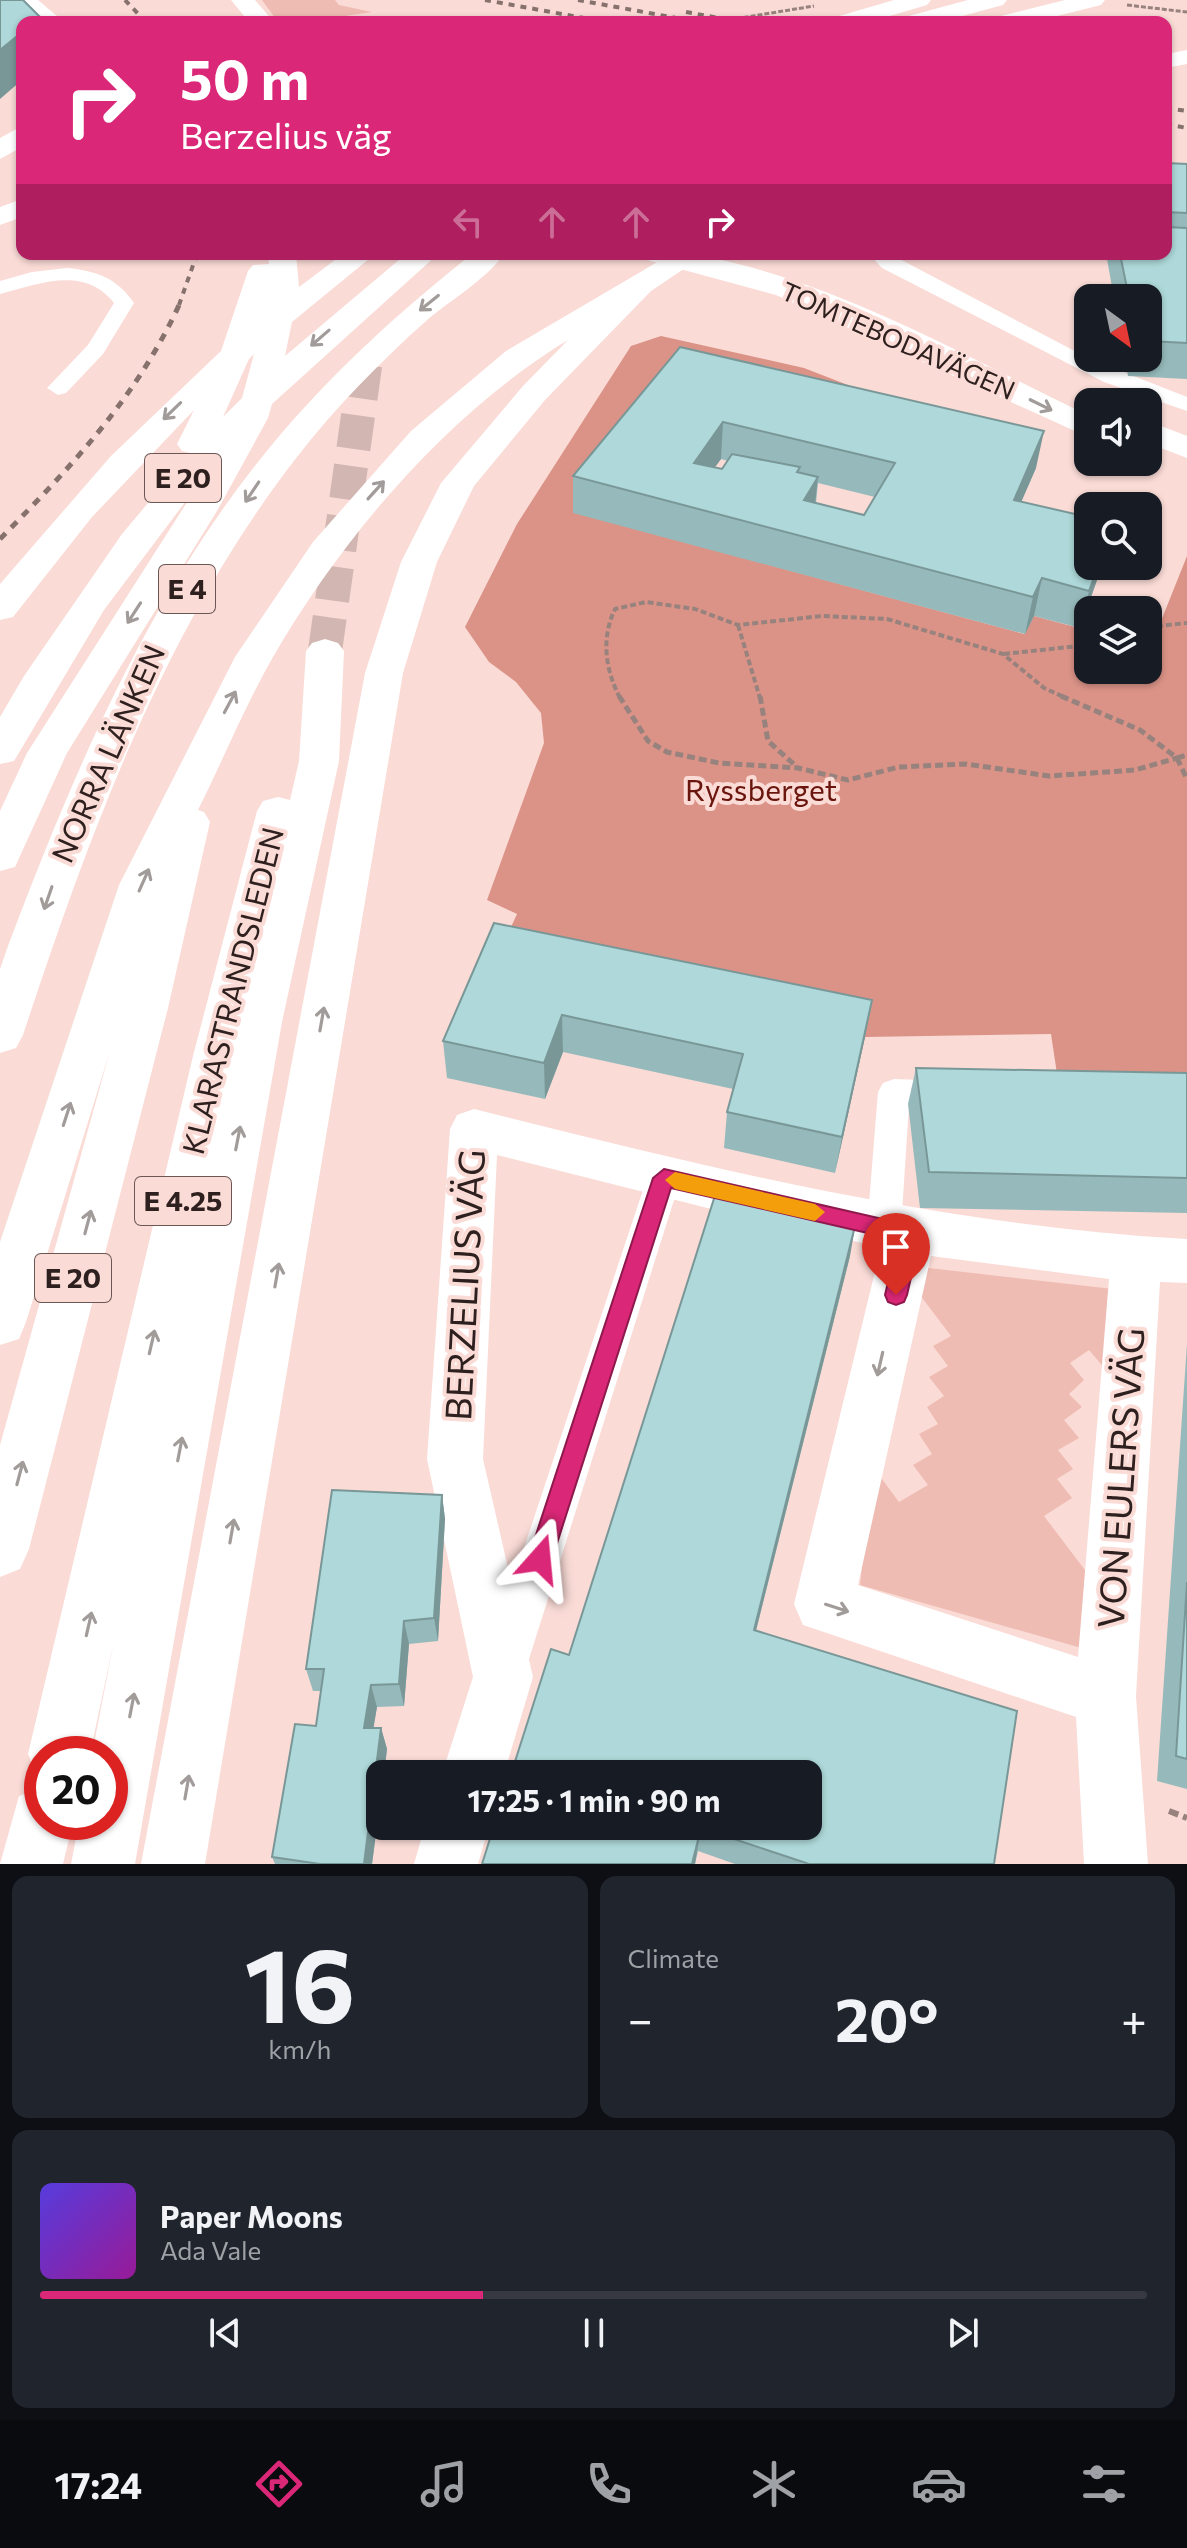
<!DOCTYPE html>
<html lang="en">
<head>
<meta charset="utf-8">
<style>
  :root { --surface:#171b24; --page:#20242c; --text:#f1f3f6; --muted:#9ea1a6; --line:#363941; --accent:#db2777 }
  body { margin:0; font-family:Commissioner,sans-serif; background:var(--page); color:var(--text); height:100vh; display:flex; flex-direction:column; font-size:30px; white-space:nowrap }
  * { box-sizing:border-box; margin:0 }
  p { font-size:26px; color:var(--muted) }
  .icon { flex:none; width:44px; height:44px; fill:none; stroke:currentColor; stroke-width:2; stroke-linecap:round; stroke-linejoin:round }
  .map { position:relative; height:1864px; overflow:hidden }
  .drawer { display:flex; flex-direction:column; gap:12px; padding:12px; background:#0d0f14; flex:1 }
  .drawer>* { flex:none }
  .guide { position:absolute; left:16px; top:16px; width:1156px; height:244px; border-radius:16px; box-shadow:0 2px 6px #0004; background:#db2777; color:#fff; overflow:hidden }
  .needle { width:52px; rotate:147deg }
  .controls { position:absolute; left:1074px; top:284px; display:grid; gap:16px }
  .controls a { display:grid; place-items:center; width:88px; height:88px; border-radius:16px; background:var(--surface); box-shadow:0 2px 6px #0004; font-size:40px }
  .speed { position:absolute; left:24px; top:1736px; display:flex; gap:16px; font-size:40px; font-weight:700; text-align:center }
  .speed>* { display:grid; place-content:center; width:104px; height:104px; border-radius:50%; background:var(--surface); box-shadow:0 2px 6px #0004; line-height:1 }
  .speed .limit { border:12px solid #d22; background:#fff; color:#111 }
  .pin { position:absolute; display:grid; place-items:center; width:68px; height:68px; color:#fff; margin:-82px -34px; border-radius:50% 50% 50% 0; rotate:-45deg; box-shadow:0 0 8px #0007 }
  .pin .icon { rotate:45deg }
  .me { position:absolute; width:88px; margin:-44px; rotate:18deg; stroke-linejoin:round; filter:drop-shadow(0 0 6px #0008) }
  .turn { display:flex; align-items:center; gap:28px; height:168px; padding:0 32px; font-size:36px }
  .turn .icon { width:104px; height:104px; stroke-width:2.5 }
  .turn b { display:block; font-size:56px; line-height:68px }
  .lanes { display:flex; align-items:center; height:76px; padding:0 32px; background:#0003; justify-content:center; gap:40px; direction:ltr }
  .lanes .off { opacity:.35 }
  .big { font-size:60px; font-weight:700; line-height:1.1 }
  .drawer .tile { flex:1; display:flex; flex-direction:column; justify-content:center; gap:12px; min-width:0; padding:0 28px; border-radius:16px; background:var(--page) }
  .drawer .dial { align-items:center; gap:0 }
  .dial b { font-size:104px; line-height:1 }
  .song { display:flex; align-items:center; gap:24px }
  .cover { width:96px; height:96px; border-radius:12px; background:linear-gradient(135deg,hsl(250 70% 55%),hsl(300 70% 35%)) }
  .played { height:8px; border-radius:4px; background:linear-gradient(90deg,var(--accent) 40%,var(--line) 40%) }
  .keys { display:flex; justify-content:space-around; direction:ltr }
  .heat { display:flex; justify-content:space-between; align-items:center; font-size:44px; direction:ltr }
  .drawer .tiles { flex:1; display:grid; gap:12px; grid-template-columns:1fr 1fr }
  .tile:last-child { grid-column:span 2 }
  .trip { position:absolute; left:366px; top:1760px; width:456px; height:80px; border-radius:16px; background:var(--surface); box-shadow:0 2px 6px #0004; font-weight:700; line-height:80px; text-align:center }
  .tab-bar { display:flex; height:128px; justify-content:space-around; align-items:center; background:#090b0e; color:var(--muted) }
  .tab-bar .icon { width:56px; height:56px }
  .tab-bar .selected { color:var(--accent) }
  .tab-bar b { font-size:36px; color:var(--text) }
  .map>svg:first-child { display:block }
</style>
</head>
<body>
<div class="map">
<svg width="1187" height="1864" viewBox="0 0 1187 1864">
  <rect width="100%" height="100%" fill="#fadbd6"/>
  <path fill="#efbcb3" d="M262,0h73l4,5 33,7 -67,10h-27z
    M920,1267l202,23 -10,87 -23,-27 -19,13 14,17 -15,14 13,13 -18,13 15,18 -21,12 15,19 -16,10 15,19 -28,18 50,66 -9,67 -225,-64 13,-118 26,35 29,-17 -15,-20 19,-11 -13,-20 19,-10 -11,-17 17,-11 -15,-19 19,-11 -15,-20 18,-10 -37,-49z"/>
  <path fill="#db9387" d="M661,336l143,32 80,31 -206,-16 -104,129 450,122 10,-18 45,12 9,-4v46h60v-52l13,3 26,-65v554l-125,-3 -11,-73 -186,3 -369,-77 21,-46 -30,-14 57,-157 -3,-30 -25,-31 -27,-20 -24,-35 52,-103 114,-178z"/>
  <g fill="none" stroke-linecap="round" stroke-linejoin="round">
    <path stroke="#d1b6b1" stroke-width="34" stroke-dasharray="34 17" stroke-linecap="butt" d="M325,651l41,-292"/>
    <path stroke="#98827e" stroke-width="3" stroke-dasharray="5 2" stroke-linecap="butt" d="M1127,5l60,7
      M716,22l98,-16"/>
    <path stroke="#98827e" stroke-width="4" stroke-dasharray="6 3" stroke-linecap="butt" d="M738,625l22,73
      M1148,627l39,-4
      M1004,654l84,-9
      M620,698c-15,-29 -19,-60 -5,-89l31,-7 49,7 43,16 84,-9 65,3 116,35 41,34 22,10"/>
    <path stroke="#98827e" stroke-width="5" stroke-dasharray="8 4" stroke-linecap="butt" d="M619,696l29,45 19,11 52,11 79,5 50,12 51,-13 67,-3 83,12 86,-6 42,-12
      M760,696l8,45 29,26
      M1061,696l79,34 37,28
      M1177,758l10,21
      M1177,758l10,-3"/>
    <path stroke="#98827e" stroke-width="6" stroke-dasharray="10 5" stroke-linecap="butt" d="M1169,1811l18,7"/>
    <path fill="#fff" fill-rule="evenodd" d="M869,254h21l198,104 99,39v14l-83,-29 -222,-114z
      M67,268c30,3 50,10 67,35l-31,51 -37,39 -8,2 -11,-7 41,-43 26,-42c-30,-38 -75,-19 -114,-9v-13l32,-9z
      M894,1079l58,2 11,4 5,9 -5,9 -11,4 -43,-1 -8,122 -5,10 -12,5 -12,-5 -5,-10 11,-136 5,-9z
      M664,1164l12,4 5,10 -152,481 -6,15 -15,6 -15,-6 -6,-15 160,-481 5,-10z"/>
    <path fill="#fff" fill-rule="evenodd" d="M12,0h26l26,22h-27z
      M22,126v21l-22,12v-21z
      M22,199v18l-22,8v-18z
      M643,254c15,0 33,-2 49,0 139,24 270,101 396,161v22l-312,-142 -129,-35z
      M1148,421l39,15v22l-39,-15z
      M474,1109c238,60 467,116 713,130v44l-27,-1 -24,414 12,168h-64l-8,-147 -273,-92 -9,-21 87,-357 -142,-31 -242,-61 -14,304 50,218 -29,97h-62l31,-97 -46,-218 23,-330 7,-14zM931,1256l178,23 -31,378 -220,-72z
      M425,1826h64l-11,38h-64z"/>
    <path fill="#fff" fill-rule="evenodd" d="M231,0h24l19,22h-25z
      M894,0h37l-4,5 -58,17h-37l4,-5z
      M968,0h39l-4,5 -63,17h-39l4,-5z
      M1065,0h40l-4,5 -68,17h-40l4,-5z
      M1187,50v14l-21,4v-14z
      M268,254h28l3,33 44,-33h32l-83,68 -7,34 121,-102h32l-166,150 -4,14 -51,93 -150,242 -52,114 -15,4v-60l27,-58 171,-268 -94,125 -90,151 -14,3v-47l24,-41 98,-142 68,-81 -8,-2 -5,-7 17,-34 -102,107 -79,100 -13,3v-36l111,-128 110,-105 27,-80 5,-6 16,-1zM254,354l-12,44 -19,19 26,-58z
      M472,254h32c-18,26 -54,46 -78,67 -46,41 -91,87 -129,136 -133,171 -207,375 -274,578l-7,13 -16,5v-84l8,-23c67,-178 144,-358 267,-505 59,-70 125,-130 197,-187z
      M671,254h35l-55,37 -106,109 -71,86 -37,76 -34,111 -198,1191h-64l224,-1191 36,-111 40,-79 82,-97 45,-46c-120,73 -225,196 -295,317 -28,49 -50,103 -75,153l6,2 6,10 -42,186 -139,541 -9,20 -20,8v-132l110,-394 -84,271 -7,17 -19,6v-103l119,-357 116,-228 78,-115 98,-111 95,-80z
      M325,639l13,4 6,8 -5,110 -57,261 -147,842h-64l8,-42h31v-68h-18l22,-113 -24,113h-48v24l-5,-2 -9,-22 165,-698 64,-245 6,-10 15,-4 12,3 9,-39 7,-110 6,-8z
      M42,1787v35h31l-10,42h-63l19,-68z"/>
    <path stroke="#86716d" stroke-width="4" stroke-dasharray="6 6" stroke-linecap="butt" d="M125,0l21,22
      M485,0l121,22
      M578,0l120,22
      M686,12l55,10
      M1166,108l21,3
      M1166,124l21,4
      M179,305l18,-51"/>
    <path stroke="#86716d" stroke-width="5" stroke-dasharray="8 8" stroke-linecap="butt" d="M0,539c72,-73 137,-142 180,-236"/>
  </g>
  <path fill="#96babb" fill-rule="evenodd" d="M1166,163l21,1v215l-59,-3 -3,-18h23v-60h-34l-7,-39 1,-5h58z
    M680,347l356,121 -15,34 81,64 -22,62 -46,-12 -9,18 -452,-121v-37zM721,459l7,2 -6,8 -8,-1zM818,483l57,14 -11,18 -48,-12z
    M494,923l378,77 -7,37 -30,136 -111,-25 3,-36 6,-23 -170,-37 -18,47 -98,-21 -4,-37z
    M916,1068l271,5v140l-267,-5 -12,-104z
    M850,1256l-94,375 238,233h-259l-37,-13 -3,13h-213z
    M1187,1344v445l-30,-8z
    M442,1495l3,24 -7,122 -29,3 -5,62 -27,1 -4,21h8l6,21 -3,25h-4v29l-8,61h-97l-3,-7 44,-131 5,-35h-8l-7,-22z"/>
  <path fill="#7a9798" d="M22,32v48l-22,19v-49z
    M723,422l-2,37 -29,40 2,-36z
    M1044,431l-8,37 -30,69 8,-37z
    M818,477l-4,37 -14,23 4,-37z
    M1098,566h4l-22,62 9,-37z
    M1042,578l-8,38 -9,18 8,-37z
    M872,1000l-7,37 -30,136 7,-36z
    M562,1015l1,37 -18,47 -1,-36z
    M856,1222l-6,34 -101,402 5,-28z
    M442,1495l3,24 -7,122 -4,-23z
    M404,1621l5,23 -5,62 -5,-22z
    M371,1685l6,22 -7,42 -6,-21z
    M381,1728l6,21 -3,25h-4v29l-8,61h-8z
    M701,1828l-6,36h-3z"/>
  <path fill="#aed8d9" stroke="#7a9798" stroke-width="2" fill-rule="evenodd" d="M0,0h23l17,17 -6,5h-12v10l-22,18z
    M1166,163l21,1v49l-21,-1z
    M1166,227l21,1v115l-39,-2v-43h-19l-9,-44h46z
    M680,347l364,84 -30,69 74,17v49h10l-9,25 -47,-13 -9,19 -460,-121zM723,422l172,41 -31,52 -60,-15 14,-23 -21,-5 3,-5 -68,-13 -10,15 -28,-6z
    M494,923l378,77 -30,137 -115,-25 16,-58 -181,-39 -18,48 -101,-22z
    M916,1068l271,5v105l-258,-6z
    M718,1186l138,36 -102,408 263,81 -23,153h-185l-108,-36 -9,36h-210l12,-38h314v-52h-297l40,-125 18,6z
    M332,1490l110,5 -8,123 -30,3 -5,63 -28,1 -7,43h17l-17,136h-44l-48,-7 23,-133 21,2 8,-57h-18z
    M1187,1582v177l-11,-3z"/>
  <defs><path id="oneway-shaft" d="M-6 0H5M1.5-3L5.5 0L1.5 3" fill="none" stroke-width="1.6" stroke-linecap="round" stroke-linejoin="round" transform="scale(2)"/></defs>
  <g stroke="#a19b9a">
    <use href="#oneway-shaft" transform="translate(429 303) rotate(141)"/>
    <use href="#oneway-shaft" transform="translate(320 338) rotate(139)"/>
    <use href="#oneway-shaft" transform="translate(1041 405) rotate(26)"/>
    <use href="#oneway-shaft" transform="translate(172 411) rotate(136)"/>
    <use href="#oneway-shaft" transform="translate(376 490) rotate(-48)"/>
    <use href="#oneway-shaft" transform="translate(252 492) rotate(124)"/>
    <use href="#oneway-shaft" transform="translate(134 613) rotate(123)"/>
    <use href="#oneway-shaft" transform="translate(230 702) rotate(-62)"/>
    <use href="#oneway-shaft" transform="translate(144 880) rotate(-66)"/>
    <use href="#oneway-shaft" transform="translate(48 898) rotate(109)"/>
    <use href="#oneway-shaft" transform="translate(322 1019) rotate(-80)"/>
    <use href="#oneway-shaft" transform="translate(67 1114) rotate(-72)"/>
    <use href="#oneway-shaft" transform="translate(238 1138) rotate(-79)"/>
    <use href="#oneway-shaft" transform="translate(88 1222) rotate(-75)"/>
    <use href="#oneway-shaft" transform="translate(277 1275) rotate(-80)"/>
    <use href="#oneway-shaft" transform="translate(152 1342) rotate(-77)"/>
    <use href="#oneway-shaft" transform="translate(880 1364) rotate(103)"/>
    <use href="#oneway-shaft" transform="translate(180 1449) rotate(-79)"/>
    <use href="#oneway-shaft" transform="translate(20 1473) rotate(-75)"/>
    <use href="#oneway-shaft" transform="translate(232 1531) rotate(-80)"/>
    <use href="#oneway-shaft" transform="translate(837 1608) rotate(18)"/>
    <use href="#oneway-shaft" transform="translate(89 1624) rotate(-77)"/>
    <use href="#oneway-shaft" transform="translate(132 1705) rotate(-79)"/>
    <use href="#oneway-shaft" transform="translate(187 1787) rotate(-80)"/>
  </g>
  <path fill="#db2777" stroke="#8e194d" stroke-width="2" d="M664,1169l254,58 3,7 -14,61 -3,7 -8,3 -8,-3 -3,-7 13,-55 -227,-52 -119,371 -3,9 -9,3 -8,-3 -4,-9 125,-381z"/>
  <path fill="#f59e0b" d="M675,1172l140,32 10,8 -10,9 -140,-32 -10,-9z"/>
  <g text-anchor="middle" stroke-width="8" stroke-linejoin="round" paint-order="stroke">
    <g font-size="26" fill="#2e201e" stroke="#fadbd6">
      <text transform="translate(898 341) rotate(24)" y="9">TOMTEBODAVÄGEN</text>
    </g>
    <g fill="#fadbd6" stroke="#6b5855" stroke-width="2">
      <rect x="145" y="454" width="76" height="48" rx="6"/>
      <rect x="159" y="565" width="56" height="48" rx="6"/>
      <rect x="135" y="1177" width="96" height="48" rx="6"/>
      <rect x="35" y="1254" width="76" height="48" rx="6"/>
    </g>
    <g font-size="28" font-weight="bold" fill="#2e201e">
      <text x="183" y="488">E 20</text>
      <text x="187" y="599">E 4</text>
      <text x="183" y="1211">E 4.25</text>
      <text x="73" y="1288">E 20</text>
    </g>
    <g font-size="30" fill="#2e201e" stroke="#fadbd6">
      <text transform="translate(109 754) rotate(-66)" y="10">NORRA LÄNKEN</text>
      <text transform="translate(234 991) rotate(-76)" y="10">KLARASTRANDSLEDEN</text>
    </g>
    <g font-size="30" fill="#6a150d" stroke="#fadbd6">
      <text x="761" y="801">Ryssberget</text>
    </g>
    <g font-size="36" fill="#2e201e" stroke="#fadbd6">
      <text transform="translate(465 1285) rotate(-87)" y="13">BERZELIUS VÄG</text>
      <text transform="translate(1121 1478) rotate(-86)" y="13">VON EULERS VÄG</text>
    </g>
  </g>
</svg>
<div class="controls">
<a><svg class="needle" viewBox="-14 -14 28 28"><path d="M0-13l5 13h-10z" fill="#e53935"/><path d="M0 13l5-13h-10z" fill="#9ea1a6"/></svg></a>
<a><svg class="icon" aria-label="sound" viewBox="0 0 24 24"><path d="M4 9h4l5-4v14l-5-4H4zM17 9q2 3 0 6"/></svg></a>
<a><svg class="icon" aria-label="search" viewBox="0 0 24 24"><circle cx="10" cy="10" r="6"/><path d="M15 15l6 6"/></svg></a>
<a><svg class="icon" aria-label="layers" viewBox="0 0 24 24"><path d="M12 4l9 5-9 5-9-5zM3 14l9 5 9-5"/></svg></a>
</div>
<div class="speed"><div class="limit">20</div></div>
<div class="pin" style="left:896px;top:1295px;background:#d93025"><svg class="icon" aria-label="arrive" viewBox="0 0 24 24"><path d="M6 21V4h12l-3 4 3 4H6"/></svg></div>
<svg class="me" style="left:540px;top:1559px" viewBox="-20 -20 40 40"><path d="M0-17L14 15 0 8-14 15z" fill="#db2777" stroke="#fff" stroke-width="4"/></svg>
<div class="trip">17:25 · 1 min · 90 m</div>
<div class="guide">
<div class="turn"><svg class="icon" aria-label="right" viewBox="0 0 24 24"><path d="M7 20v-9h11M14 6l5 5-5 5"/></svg><div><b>50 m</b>Berzelius väg</div></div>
<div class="lanes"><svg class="icon off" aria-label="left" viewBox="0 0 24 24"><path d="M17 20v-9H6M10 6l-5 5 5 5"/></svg><svg class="icon off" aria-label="ahead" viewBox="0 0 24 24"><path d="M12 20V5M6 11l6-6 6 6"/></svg><svg class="icon off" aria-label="ahead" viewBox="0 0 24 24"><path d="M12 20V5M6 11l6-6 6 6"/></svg><svg class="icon" aria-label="right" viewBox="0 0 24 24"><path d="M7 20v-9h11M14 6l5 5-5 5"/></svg></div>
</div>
</div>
<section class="drawer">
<div class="tiles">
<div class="tile dial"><b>16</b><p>km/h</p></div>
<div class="tile"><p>Climate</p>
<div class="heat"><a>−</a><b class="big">20°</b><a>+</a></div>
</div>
<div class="tile">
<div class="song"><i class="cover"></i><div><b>Paper Moons</b><p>Ada Vale</p></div></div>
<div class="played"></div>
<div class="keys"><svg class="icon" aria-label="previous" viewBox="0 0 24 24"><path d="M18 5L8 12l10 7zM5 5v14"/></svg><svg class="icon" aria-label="pause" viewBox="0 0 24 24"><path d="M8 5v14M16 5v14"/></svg><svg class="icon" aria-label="next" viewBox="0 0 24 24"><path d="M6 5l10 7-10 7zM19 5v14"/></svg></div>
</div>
</div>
</section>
<nav class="tab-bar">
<b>17:24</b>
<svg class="icon selected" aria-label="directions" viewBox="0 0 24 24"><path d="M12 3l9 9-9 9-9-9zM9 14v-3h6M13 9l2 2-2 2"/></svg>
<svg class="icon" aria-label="music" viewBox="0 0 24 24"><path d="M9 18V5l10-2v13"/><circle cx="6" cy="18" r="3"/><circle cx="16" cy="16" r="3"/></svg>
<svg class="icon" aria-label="phone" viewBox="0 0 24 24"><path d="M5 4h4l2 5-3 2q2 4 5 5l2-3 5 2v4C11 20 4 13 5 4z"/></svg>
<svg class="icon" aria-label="climate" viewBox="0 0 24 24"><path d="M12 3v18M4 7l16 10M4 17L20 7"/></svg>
<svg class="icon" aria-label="car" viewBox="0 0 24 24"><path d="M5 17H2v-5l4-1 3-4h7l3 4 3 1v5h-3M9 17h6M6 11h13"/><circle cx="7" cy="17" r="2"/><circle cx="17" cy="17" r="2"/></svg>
<svg class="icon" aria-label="filters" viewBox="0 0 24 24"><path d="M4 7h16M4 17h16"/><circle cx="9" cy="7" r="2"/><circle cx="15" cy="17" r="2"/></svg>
</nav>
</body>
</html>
